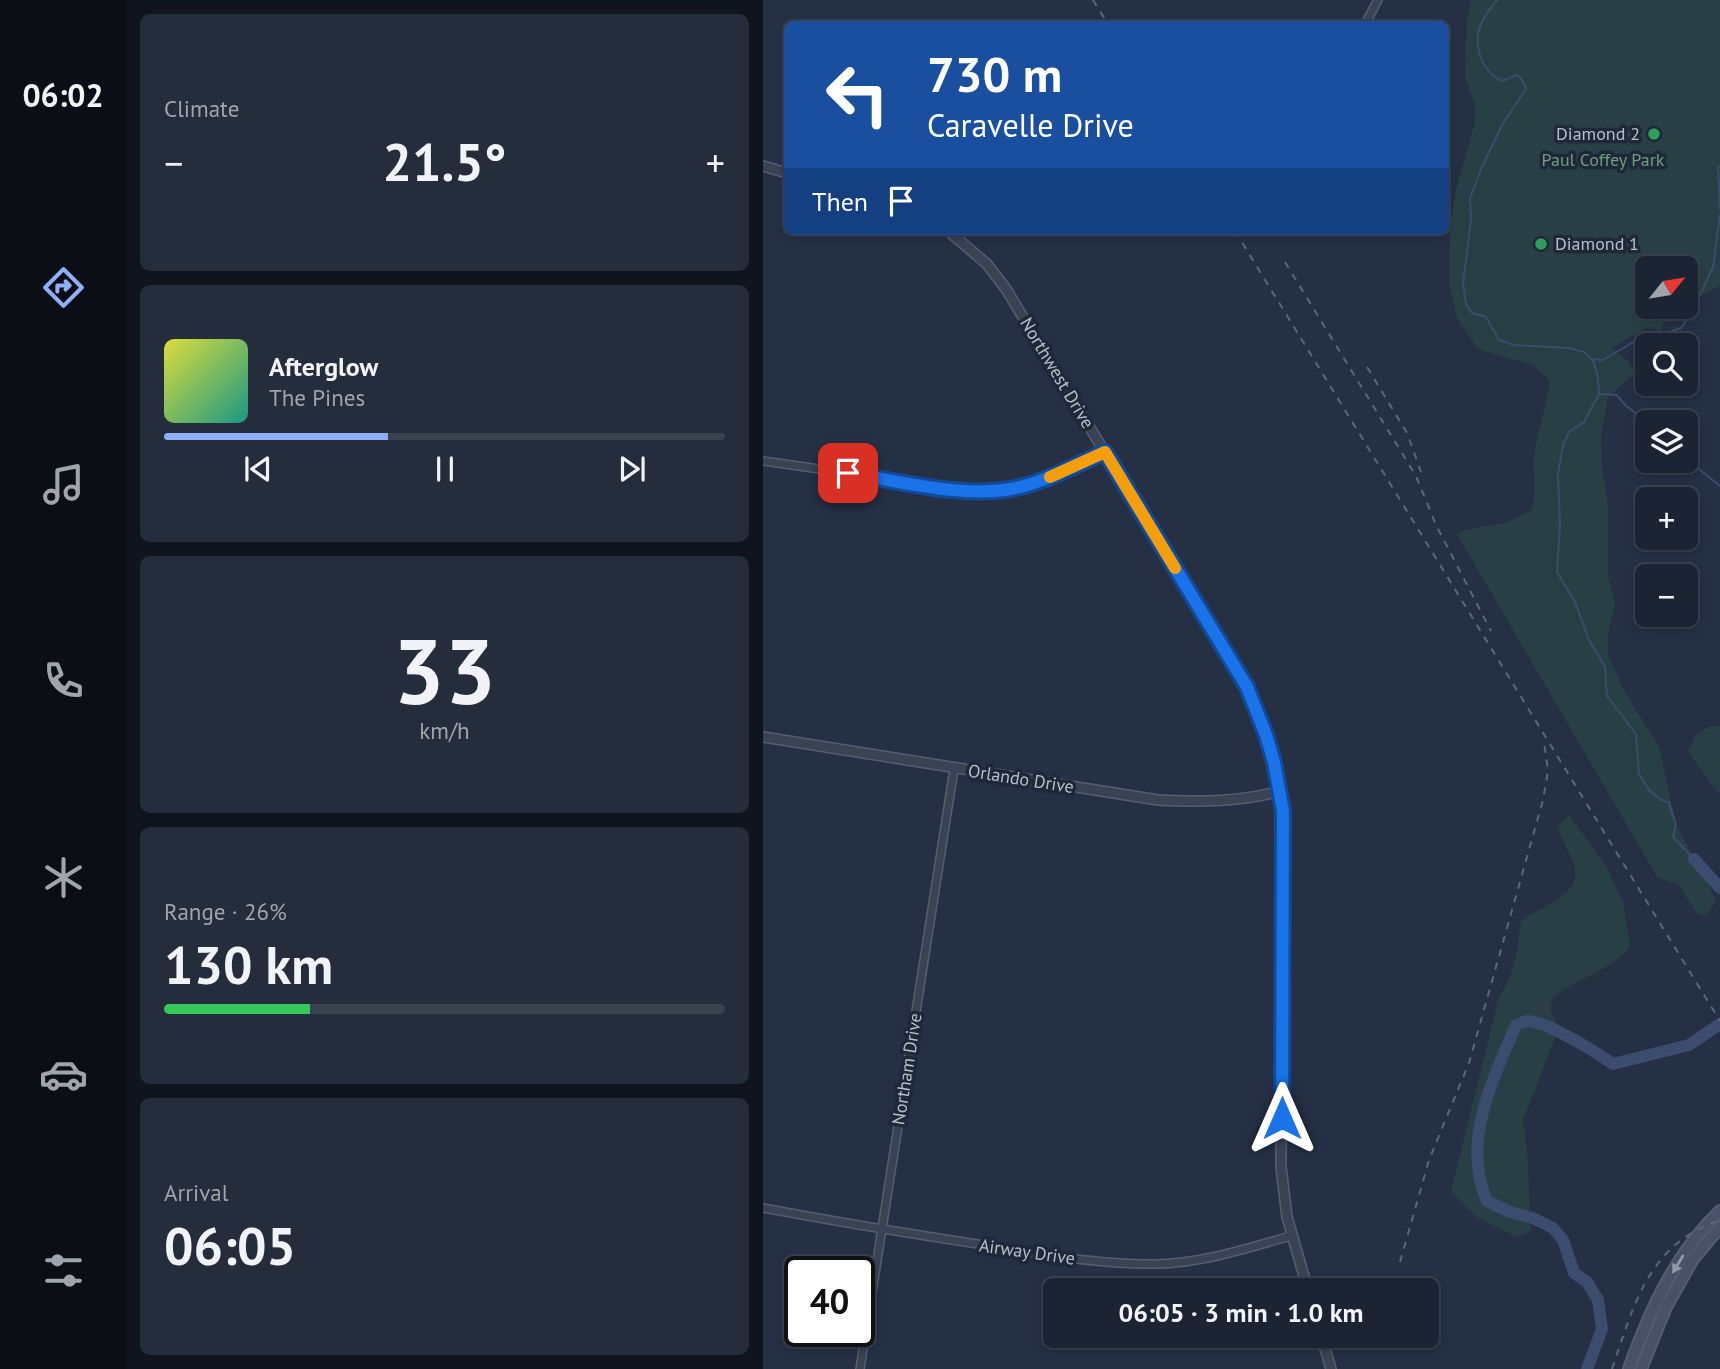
<!DOCTYPE html>
<html lang="en">
<head>
<meta charset="utf-8">
<style>
  :root { --surface:#1c2434; --page:#252c3c; --text:#f1f3f6; --muted:#a0a4ac; --line:#3a414f; --accent:#8daffd }
  body { margin:0; font-family:"PT Sans",sans-serif; background:var(--page); color:var(--text); height:100vh; display:flex; flex-direction:column; font-size:26px; white-space:nowrap }
  * { box-sizing:border-box; margin:0 }
  p { font-size:23px; color:var(--muted) }
  .icon { flex:none; width:38px; height:38px; fill:none; stroke:currentColor; stroke-width:2; stroke-linecap:round; stroke-linejoin:round }
  .map { position:relative; flex:1; overflow:hidden }
  .side { display:flex; flex-direction:column; gap:14px; padding:14px; background:#0f141d; width:637px }
  .side>* { flex:none }
  .top-card { position:absolute; left:21px; top:21px; width:665px; height:214px; border-radius:10px; box-shadow:0 4px 10px #0003,0 0 0 2px var(--line); background:#1a4fa0; color:#fff; overflow:hidden }
  .needle { width:46px; rotate:60deg }
  .fabs { position:absolute; left:872px; top:256px; display:grid; gap:14px }
  .fabs a { display:grid; place-items:center; width:63px; height:63px; border-radius:10px; background:var(--surface); box-shadow:0 4px 10px #0003,0 0 0 2px var(--line); font-size:35px }
  .speed { position:absolute; left:21px; top:1256px; display:flex; gap:14px; font-size:35px; font-weight:700; text-align:center }
  .speed>* { display:grid; place-content:center; width:91px; height:91px; border-radius:50%; background:var(--surface); box-shadow:0 4px 10px #0003,0 0 0 2px var(--line); line-height:1 }
  .speed .limit { border:4px solid #111; border-radius:10px; background:#fff; color:#111 }
  .pin { position:absolute; display:grid; place-items:center; width:60px; height:60px; color:#fff; margin:-30px; border-radius:14px; box-shadow:0 4px 10px #0006 }
  .me { position:absolute; width:77px; margin:-38px; rotate:0deg; stroke-linejoin:round; filter:drop-shadow(0 0 5px #0008) }
  .turn { display:flex; align-items:center; gap:24px; height:147px; padding:0 28px; font-size:32px }
  .turn .icon { width:91px; height:91px; stroke-width:2.5 }
  .turn b { display:block; font-size:49px; line-height:60px }
  .then { display:flex; align-items:center; height:66px; padding:0 28px; background:#0003; gap:14px; font-size:26px }
  .big { font-size:52px; font-weight:800; line-height:1.1 }
  .side .card { flex:1; display:flex; flex-direction:column; justify-content:center; gap:10px; min-width:0; padding:0 24px; border-radius:10px; background:var(--page) }
  .side .dial { align-items:center; gap:0 }
  .dial b { font-size:91px; line-height:1 }
  .song { display:flex; align-items:center; gap:21px }
  .cover { width:84px; height:84px; border-radius:10px; background:linear-gradient(135deg,hsl(60 70% 55%),hsl(170 70% 35%)) }
  .played { height:7px; border-radius:4px; background:linear-gradient(90deg,var(--accent) 40%,var(--line) 40%) }
  .keys { display:flex; justify-content:space-around; direction:ltr }
  .heat { display:flex; justify-content:space-between; align-items:center; font-size:38px; direction:ltr }
  .charge { height:10px; border-radius:5px; background:linear-gradient(90deg,#34c759 26%,var(--line) 0) }
  .trip { position:absolute; left:280px; top:1278px; width:396px; height:70px; border-radius:10px; background:var(--surface); box-shadow:0 4px 10px #0003,0 0 0 2px var(--line); font-weight:800; line-height:70px; text-align:center }
  main { display:flex; flex:1; min-height:0 }
  .menu { display:flex; flex-direction:column; width:126px; justify-content:space-around; align-items:center; background:#0b0e15; color:var(--muted) }
  .menu .icon { width:49px; height:49px }
  .menu .on { color:var(--accent) }
  .menu b { font-size:32px; color:var(--text) }
  .map>svg:first-child { display:block }
</style>
</head>
<body>
<main>
<nav class="menu">
<b>06:02</b>
<svg class="icon on" aria-label="directions" viewBox="0 0 24 24"><path d="M12 3l9 9-9 9-9-9zM9 14v-3h6M13 9l2 2-2 2"/></svg>
<svg class="icon" aria-label="music" viewBox="0 0 24 24"><path d="M9 18V5l10-2v13"/><circle cx="6" cy="18" r="3"/><circle cx="16" cy="16" r="3"/></svg>
<svg class="icon" aria-label="phone" viewBox="0 0 24 24"><path d="M5 4h4l2 5-3 2q2 4 5 5l2-3 5 2v4C11 20 4 13 5 4z"/></svg>
<svg class="icon" aria-label="climate" viewBox="0 0 24 24"><path d="M12 3v18M4 7l16 10M4 17L20 7"/></svg>
<svg class="icon" aria-label="car" viewBox="0 0 24 24"><path d="M5 17H2v-5l4-1 3-4h7l3 4 3 1v5h-3M9 17h6M6 11h13"/><circle cx="7" cy="17" r="2"/><circle cx="17" cy="17" r="2"/></svg>
<svg class="icon" aria-label="filters" viewBox="0 0 24 24"><path d="M4 7h16M4 17h16"/><circle cx="9" cy="7" r="2"/><circle cx="15" cy="17" r="2"/></svg>
</nav>
<section class="side">
<div class="card"><p>Climate</p>
<div class="heat"><a>−</a><b class="big">21.5°</b><a>+</a></div>
</div>
<div class="card">
<div class="song"><i class="cover"></i><div><b>Afterglow</b><p>The Pines</p></div></div>
<div class="played"></div>
<div class="keys"><svg class="icon" aria-label="previous" viewBox="0 0 24 24"><path d="M18 5L8 12l10 7zM5 5v14"/></svg><svg class="icon" aria-label="pause" viewBox="0 0 24 24"><path d="M8 5v14M16 5v14"/></svg><svg class="icon" aria-label="next" viewBox="0 0 24 24"><path d="M6 5l10 7-10 7zM19 5v14"/></svg></div>
</div>
<div class="card dial"><b>33</b><p>km/h</p></div>
<div class="card"><p>Range · 26%</p><b class="big">130 km</b><div class="charge"></div></div>
<div class="card"><p>Arrival</p><b class="big">06:05</b></div>
</section>
<div class="map">
<svg width="957" height="1369" viewBox="0 0 957 1369">
  <rect width="100%" height="100%" fill="#263045"/>
  <path fill="#284045" d="M708,0h249v285l-35,20v-37h-38v38h36l-18,11 -4,14 -14,-4 -36,21 18,14 6,11 -27,24 -7,40 1,31 6,38v70l7,28 -7,30v21l15,34 36,58 17,77 40,76 -10,16 -9,-2 -19,-30 -20,-6 -201,-344 7,-4 41,-7 26,-13c7,-19 1,-35 3,-54 4,-25 12,-50 16,-75l-17,-16 -55,-16 -21,-31 -7,-29v-62l6,-37 19,-68v-19l-10,-26 2,-57z
    M947,726h10v69l-32,-43 7,-16z
    M806,815l37,51 17,36 7,45c-17,22 -54,32 -77,50l-3,13 9,17 -36,93 4,29 4,83 -14,5 -41,-20 -25,-26 48,-194c17,-23 18,-48 22,-76 21,-17 65,-25 52,-59 -5,-14 -11,-20 -15,-36z"/>
  <g fill="none" stroke-linecap="round" stroke-linejoin="round">
    <path stroke="#3b4c6e" stroke-width="2" d="M734,0c-4,6 -10,12 -13,18 -13,23 -5,52 18,63l15,-6 5,5 4,9 -23,34 -21,44 -12,31 1,22 -8,63 3,21 6,9 14,4 13,23 15,5 55,3 15,4 9,8 5,17 1,17 -15,28 -15,10 -6,13 -5,29 2,50 -3,48 18,30 14,38 16,27 2,29 29,38 3,40 10,16 12,10 8,3 7,22 -3,12 21,22
      M957,166l-2,1 2,41
      M881,336l19,-2 18,-6 12,-18 20,-43 7,-52
      M830,359l10,1 37,-22
      M837,394l17,1 8,10 22,17
      M922,458l35,28"/>
    <path stroke="#3b4c6e" stroke-width="12" d="M931,859l26,29
      M824,1369l15,-40 -4,-29 -11,-18 -13,-9 -11,-33 -10,-12 -20,-10 -23,-6 -23,-11c-26,-59 6,-122 29,-176 3,-1 8,-3 11,-4 19,0 69,31 86,43l76,-19 31,-21"/>
    <g stroke="#565e6e" stroke-width="10">
      <path id="minor" d="M602,24l13,-24
        M0,461l212,30 43,-3 33,-12 54,-24
        M0,1208c80,15 160,28 241,40 50,8 101,17 153,16 46,-1 90,-16 134,-28
        M97,1369l94,-600"/>
    </g>
    <g stroke="#565e6e" stroke-width="12">
      <path id="tertiary" d="M0,166l24,7
        M185,231l39,33 19,25 239,395c20,40 32,83 38,127l-2,356 6,50 21,73
        M0,737l395,63c41,2 83,2 122,-9
        M558,1335l10,34"/>
    </g>
    <g stroke="#565e6e" stroke-width="14">
      <path id="secondary" d="M866,1369c20,-57 46,-115 91,-158
        M878,1369l25,-62 27,-48 27,-32"/>
    </g>
    <use href="#minor" stroke="#3a4354" stroke-width="7"/>
    <use href="#tertiary" stroke="#3a4354" stroke-width="9"/>
    <use href="#secondary" stroke="#485167" stroke-width="10"/>
    <path stroke="#5c667b" stroke-width="2" stroke-dasharray="7 7" stroke-linecap="butt" d="M330,0l15,24
      M472,231l485,790
      M522,262l131,214 20,49 55,106
      M604,367l40,66 14,39
      M637,1262l29,-102 40,-97 74,-263 5,-29 -4,-29
      M849,1369c22,-64 36,-125 108,-149"/>
  </g>
  <defs><path id="oneway-solid" d="M-6-.8H1V-3.2L6.5 0L1 3.2V.8H-6Z" transform="scale(1.75)"/></defs>
  <use fill="#9198a9" href="#oneway-solid" transform="translate(915 1264) rotate(121)"/>
  <g fill="none" stroke-linecap="round" stroke-linejoin="round">
    <g stroke="#114b97" stroke-width="18">
      <path id="route" d="M85,473c52,8 120,27 172,14 29,-7 58,-23 85,-35l142,235 19,48 8,27 9,49 -1,307"/>
    </g>
    <use href="#route" stroke="#1a73e8" stroke-width="12"/>
    <path stroke="#f59e0b" stroke-width="12" d="M287,477l55,-25 70,116"/>
  </g>
  <g fill="#2e9e5b" stroke="#1f2839" stroke-width="2.5">
    <circle cx="891" cy="134" r="7"/>
    <circle cx="778" cy="244" r="7"/>
  </g>
  <g text-anchor="middle" stroke-width="7" stroke-linejoin="round" paint-order="stroke">
    <g font-size="18" fill="#b8becd" stroke="#1f2839" text-anchor="end">
      <text x="877" y="140">Diamond 2</text>
      <text x="792" y="250" text-anchor="start">Diamond 1</text>
    </g>
    <g font-size="18" fill="#6e9f7d" stroke="#1f2839">
      <text x="840" y="166">Paul Coffey Park</text>
    </g>
    <g font-size="18" fill="#b8becd" stroke="#1f2839">
      <text transform="translate(294 373) rotate(59)" y="6">Northwest Drive</text>
      <text transform="translate(258 779) rotate(9)" y="6">Orlando Drive</text>
      <text transform="translate(144 1069) rotate(-81)" y="6">Northam Drive</text>
      <text transform="translate(264 1252) rotate(8)" y="6">Airway Drive</text>
    </g>
  </g>
</svg>
<div class="fabs">
<a><svg class="needle" viewBox="-14 -14 28 28"><path d="M0-13l5 13h-10z" fill="#e53935"/><path d="M0 13l5-13h-10z" fill="#a0a4ac"/></svg></a>
<a><svg class="icon" aria-label="search" viewBox="0 0 24 24"><circle cx="10" cy="10" r="6"/><path d="M15 15l6 6"/></svg></a>
<a><svg class="icon" aria-label="layers" viewBox="0 0 24 24"><path d="M12 4l9 5-9 5-9-5zM3 14l9 5 9-5"/></svg></a>
<a>+</a>
<a>−</a>
</div>
<div class="speed"><div class="limit">40</div></div>
<div class="pin" style="left:85px;top:473px;background:#d93025"><svg class="icon" aria-label="arrive" viewBox="0 0 24 24"><path d="M6 21V4h12l-3 4 3 4H6"/></svg></div>
<svg class="me" style="left:519px;top:1118px" viewBox="-20 -20 40 40"><path d="M0-17L14 15 0 8-14 15z" fill="#1a73e8" stroke="#fff" stroke-width="4"/></svg>
<div class="trip">06:05 · 3 min · 1.0 km</div>
<div class="top-card">
<div class="turn"><svg class="icon" aria-label="left" viewBox="0 0 24 24"><path d="M17 20v-9H6M10 6l-5 5 5 5"/></svg><div><b>730 m</b>Caravelle Drive</div></div>
<div class="then">Then<svg class="icon" aria-label="arrive" viewBox="0 0 24 24"><path d="M6 21V4h12l-3 4 3 4H6"/></svg></div>
</div>
</div>
</main>
</body>
</html>
